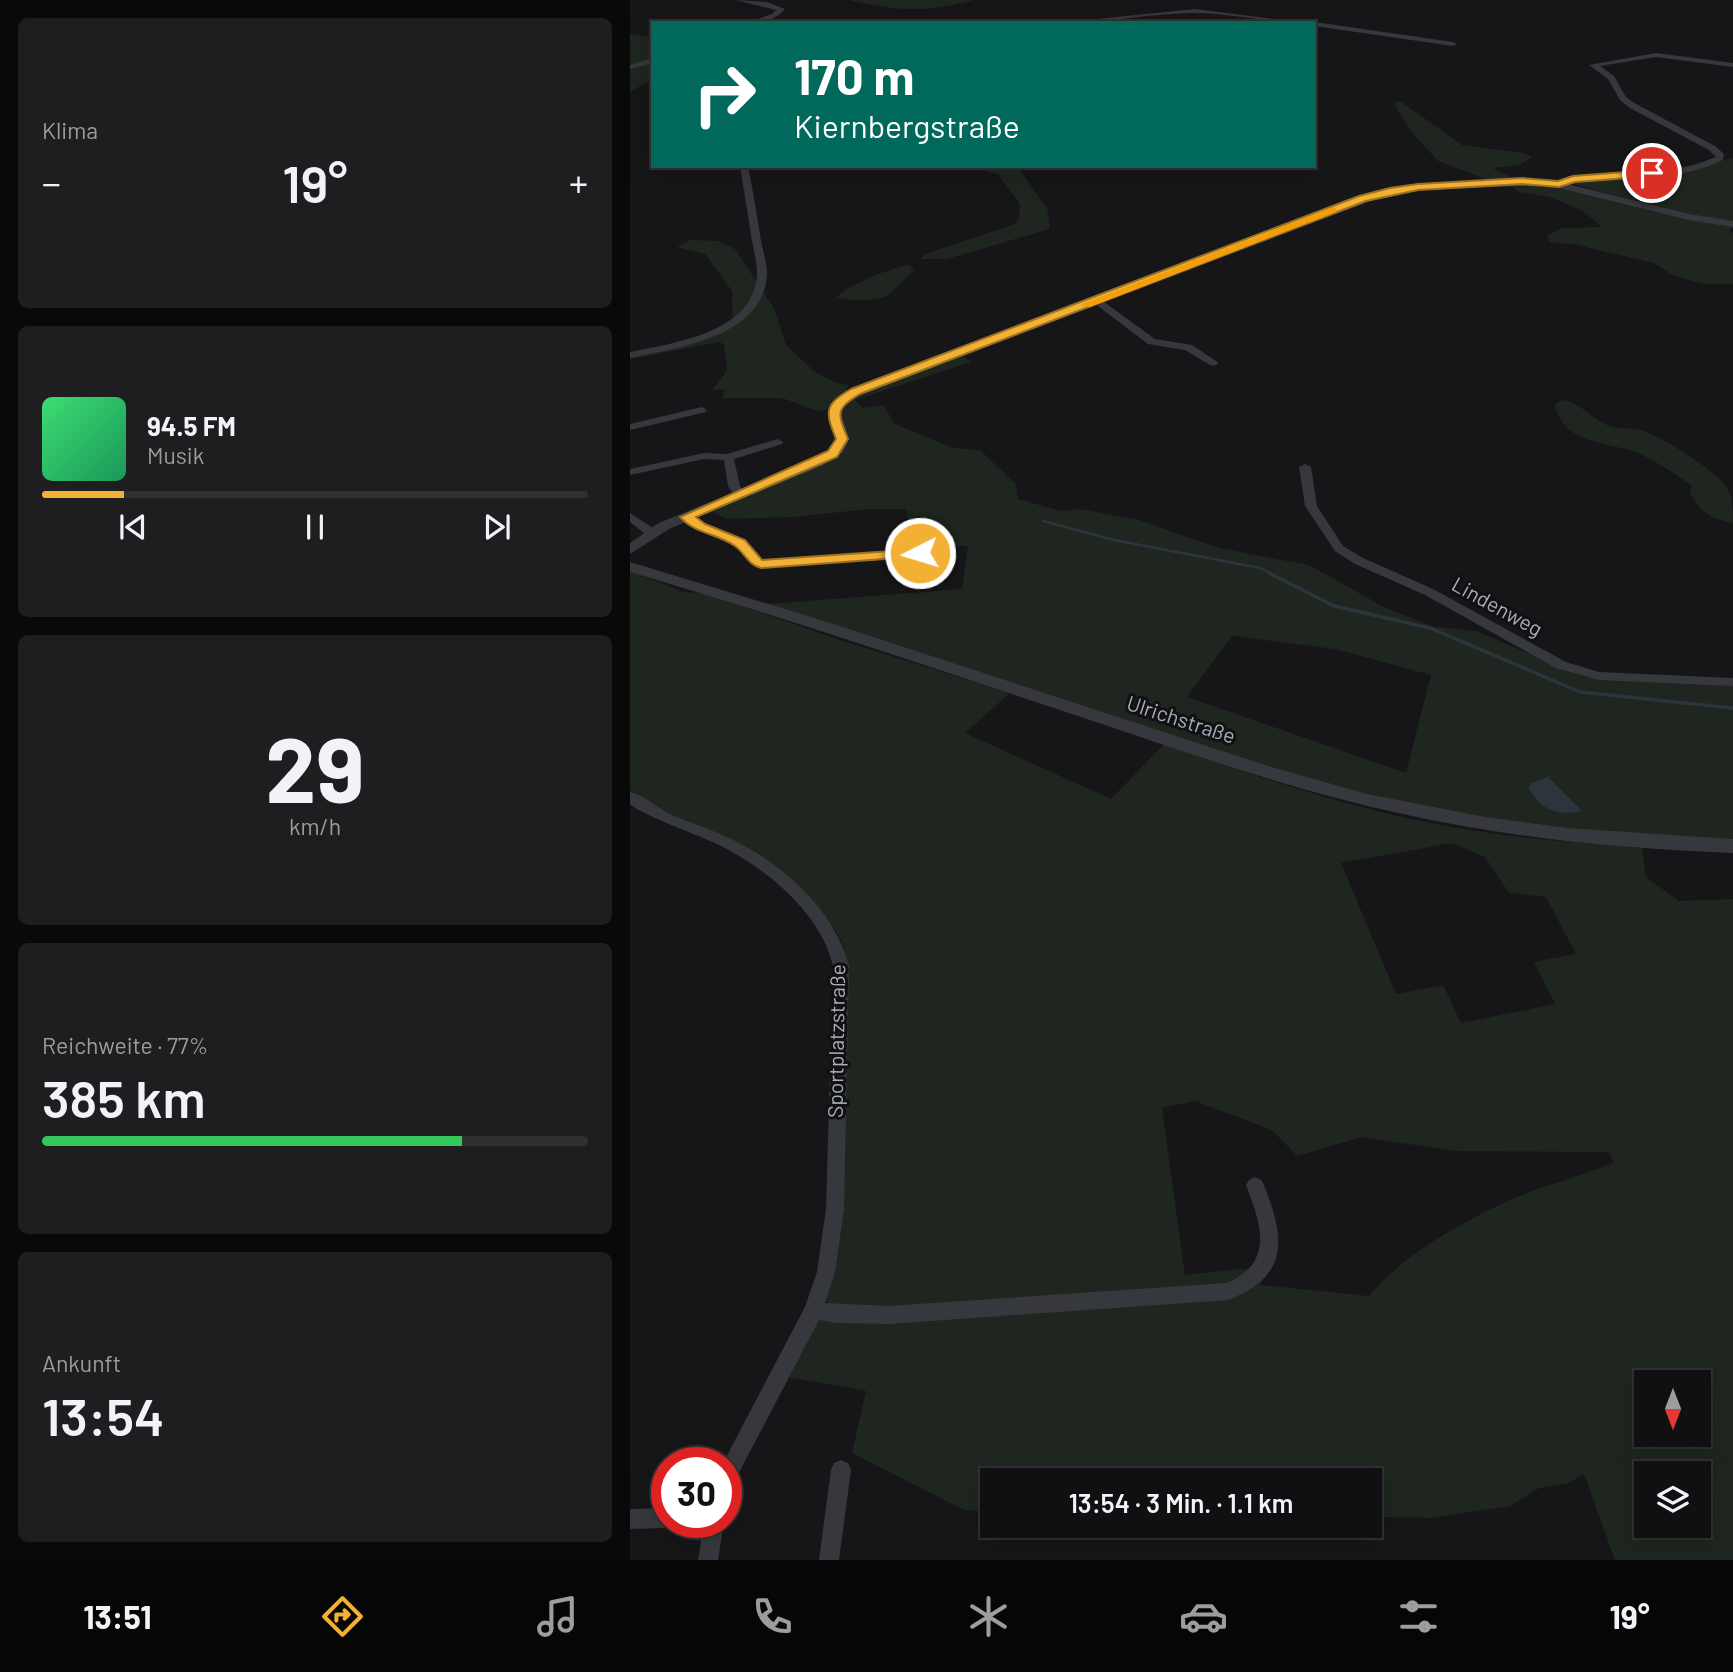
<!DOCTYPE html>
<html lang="de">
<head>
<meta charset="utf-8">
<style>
  :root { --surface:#101012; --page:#1e1e20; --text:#f1f3f6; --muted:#9c9d9f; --line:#303032; --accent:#f2b134 }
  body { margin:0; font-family:Barlow,sans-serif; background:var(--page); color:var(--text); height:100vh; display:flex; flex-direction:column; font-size:26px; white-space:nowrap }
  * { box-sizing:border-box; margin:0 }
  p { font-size:23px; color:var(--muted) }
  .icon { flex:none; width:38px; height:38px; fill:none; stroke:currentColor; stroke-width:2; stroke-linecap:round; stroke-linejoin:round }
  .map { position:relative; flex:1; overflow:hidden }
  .side { display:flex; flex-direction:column; gap:18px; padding:18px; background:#09090a; width:630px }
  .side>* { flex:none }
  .top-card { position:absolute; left:21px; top:21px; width:665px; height:147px; border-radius:0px; box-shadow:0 7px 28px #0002,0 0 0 2px var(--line); background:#00695c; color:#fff; overflow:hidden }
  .needle { width:46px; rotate:180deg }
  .controls { position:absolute; left:1004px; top:1370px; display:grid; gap:14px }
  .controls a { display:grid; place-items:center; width:77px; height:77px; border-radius:0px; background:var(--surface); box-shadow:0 7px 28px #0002,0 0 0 2px var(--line); font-size:35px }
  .speed { position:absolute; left:21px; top:1447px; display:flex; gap:14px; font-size:35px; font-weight:700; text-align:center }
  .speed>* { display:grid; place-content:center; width:91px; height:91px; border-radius:50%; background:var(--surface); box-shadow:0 7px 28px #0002,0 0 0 2px var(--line); line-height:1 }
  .speed .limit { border:10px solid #d22; background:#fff; color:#111 }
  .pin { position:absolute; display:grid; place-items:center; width:60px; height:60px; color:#fff; margin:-30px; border:4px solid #fff; border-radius:50%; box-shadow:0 2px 7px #0007 }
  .me { position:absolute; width:77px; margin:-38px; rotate:265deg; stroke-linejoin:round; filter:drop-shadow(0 0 5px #0008) }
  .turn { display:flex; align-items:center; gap:24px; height:147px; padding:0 28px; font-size:32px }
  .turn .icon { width:91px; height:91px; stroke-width:2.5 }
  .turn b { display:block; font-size:49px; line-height:60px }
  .big { font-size:52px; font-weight:600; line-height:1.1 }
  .side .tile { flex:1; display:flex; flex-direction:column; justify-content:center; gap:10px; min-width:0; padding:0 24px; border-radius:10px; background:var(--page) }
  .side .dial { align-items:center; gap:0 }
  .dial b { font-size:91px; line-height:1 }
  .song { display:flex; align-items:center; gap:21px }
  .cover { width:84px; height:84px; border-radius:10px; background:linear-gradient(135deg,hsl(140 70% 55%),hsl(150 70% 35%)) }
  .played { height:7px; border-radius:4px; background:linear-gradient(90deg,var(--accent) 15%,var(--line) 15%) }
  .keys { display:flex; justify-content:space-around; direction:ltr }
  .heat { display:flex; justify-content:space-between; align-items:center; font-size:38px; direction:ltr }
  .charge { height:10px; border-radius:5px; background:linear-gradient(90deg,#34c759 77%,var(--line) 0) }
  .trip { position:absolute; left:350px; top:1468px; width:402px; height:70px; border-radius:0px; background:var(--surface); box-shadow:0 7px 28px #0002,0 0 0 2px var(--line); font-weight:600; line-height:70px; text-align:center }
  .dock { display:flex; height:112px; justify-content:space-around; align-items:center; background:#060607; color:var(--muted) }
  .dock .icon { width:49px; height:49px }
  .dock .current { color:var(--accent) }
  .dock b { font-size:32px; color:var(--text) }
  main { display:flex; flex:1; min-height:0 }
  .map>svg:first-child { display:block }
</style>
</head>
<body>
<main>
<section class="side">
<div class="tile"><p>Klima</p>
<div class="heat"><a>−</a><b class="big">19°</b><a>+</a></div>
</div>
<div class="tile">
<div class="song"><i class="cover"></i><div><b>94.5 FM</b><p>Musik</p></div></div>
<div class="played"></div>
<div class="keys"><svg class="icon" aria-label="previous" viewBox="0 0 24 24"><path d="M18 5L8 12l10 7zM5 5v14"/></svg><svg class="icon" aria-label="pause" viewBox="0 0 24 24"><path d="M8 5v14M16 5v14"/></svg><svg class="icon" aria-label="next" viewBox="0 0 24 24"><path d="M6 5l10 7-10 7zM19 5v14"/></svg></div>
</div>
<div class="tile dial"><b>29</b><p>km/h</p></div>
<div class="tile"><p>Reichweite · 77%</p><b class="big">385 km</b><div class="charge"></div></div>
<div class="tile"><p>Ankunft</p><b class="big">13:54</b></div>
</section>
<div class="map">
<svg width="1103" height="1560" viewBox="0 0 1103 1560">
  <rect width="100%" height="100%" fill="#161618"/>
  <path fill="#1e261f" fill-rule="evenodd" d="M220,0h123c-41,13 -82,11 -123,0z
    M0,34l21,3 -2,25h4v17l-23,13z
    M770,101l62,44 62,8 8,4 -13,8 -26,3 27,14h17l196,43v3l-4,2 4,3v51h-28l-31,-8 -20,-13 -77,-18 -27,-3 -3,-6 15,-8 40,-1 -19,-16 -33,-14 -31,-5 -8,-7 -20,-4 -53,-20 -23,-25 -19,-28 -1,-6z
    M1103,158v64l-59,-10 -105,-29 6,-3 93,-8z
    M270,166h117l30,42 3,21 -103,30h-26l4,-5 90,-30 4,-5 1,-15 -22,-30 -26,-7 -29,3z
    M60,240l28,1 17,8 39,59 12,37 29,27 21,11 12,2 -1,8 -21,17 -9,1 -35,-13h-60l3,-9 -13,1 15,-19 -3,-26 -4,-3 -90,17v-3l35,-7 68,-24 -1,-34 -27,-37 -28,-7z
    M279,265l5,6c-9,7 -18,18 -26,24 -10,6 -42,7 -51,2 10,-12 56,-30 72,-32z
    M330,354l11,8 -116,38 8,8 20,-3 12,19 58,24 27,2 36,34 2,15 43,12 18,-2 57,10 83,29 90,17 75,42 51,20 41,4 103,44 23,4 131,6v157l-205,-16 -127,-22 -102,-27 -531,-173 194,-15 6,-43 -60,2 -1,-39h-38l-76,8 -67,2 -16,-9 129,-57 -2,-39 8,-13zM602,636l103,13 96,26 -25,98 -219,-76z
    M931,400c18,2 26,14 42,23 11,7 25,4 37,7 18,4 70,38 83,52 10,11 10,27 10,41l-19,-5 -11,-7 -13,-17 2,-8c-16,-12 -33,-23 -52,-32 -29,-13 -77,-8 -85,-49z
    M0,571l53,21 21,1 136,47 170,53 -45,40 146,66 53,-55c103,36 209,73 319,88 52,8 106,11 159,16l4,29 33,24 54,-2v661h-118l-31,-86 -17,10 -28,4 -29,18 -80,12 -60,-1v-37h-378v31l-28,-1 -112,-57 14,-62 -78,-14 30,-56 10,-3 3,-10 -5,-9 22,-315c-1,-16 -1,-33 -9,-48 -13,-27 -80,-80 -108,-96 -32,-17 -73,-24 -101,-49zM822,843l33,14 24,36 37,4 30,57 -42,8 21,42 -94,19 -18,-38 -47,9 -55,-131zM565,1101l77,29 25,26 65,-19 93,14 153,1 6,10c-31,14 -65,22 -97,35 -52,23 -111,55 -148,99l-109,-11 10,-19 -85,9 -23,-167zM1017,1382h52v53h-52zM1017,1474h52v52h-52z"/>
  <path fill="#2c353c" d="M918,777l34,34c-24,5 -40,0 -53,-22l2,-6z"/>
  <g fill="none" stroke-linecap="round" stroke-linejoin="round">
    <path stroke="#2c353c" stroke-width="2.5" d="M413,521l71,19 146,28 12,6"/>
    <path stroke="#2c353c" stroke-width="3.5" d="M639,573l65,33 96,22 150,64 153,16"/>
    <path fill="#37383d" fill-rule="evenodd" d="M105,0l32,2 18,7c-10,12 -23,14 -38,14l25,-9 4,-4z
      M565,9l112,14c-38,0 -76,-10 -114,-10 -45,1 -90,10 -135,10z
      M684,22l139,20 4,2 -4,2 -139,-20v-3h-3z
      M1026,53l77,10v4l-77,-10 -56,9 14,10 12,21 10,7 79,42 9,8 -1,6c-43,21 -94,19 -141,20 -10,0 -17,6 -26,6v-4l13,-6 96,-5 29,-6 22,-8 -7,-7 -79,-42 -10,-8 -12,-21 -19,-14z
      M23,58v5l-23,6v-4z
      M110,166h8c5,25 9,50 13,75 2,10 6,22 6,32 -2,64 -90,75 -137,85v-6c44,-9 126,-20 127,-79 0,-10 -3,-22 -5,-32 -4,-25 -8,-50 -12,-75z
      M464,299h6l55,40 37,6 27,18 -5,3 -4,-1 -25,-15 -37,-6 -54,-41z
      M72,407l5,3 -1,2 -76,18v-6z
      M148,439l5,3 -1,2 -48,15 6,27 5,9 -6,3 -4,-1 -7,-11 -4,-26 -20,-1 -74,16v-6l74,-16 23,1z
      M675,464l6,3 6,39 26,40 20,12 70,31 133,73 33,10 134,6v8l-134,-6 -43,-12 -131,-73 -70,-31 -20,-13 -30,-45 -6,-39z
      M0,513l26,17v6h-8l-18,-14z
      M56,514l18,11 40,15 18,20 158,-11 6,4 -6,4 -159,11 -9,-3 -16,-19 -40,-17 -14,-10v-4z
      M0,792c15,4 28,16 42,23 22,9 44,16 65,27 48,24 99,70 112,124l-5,243 -9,63 -10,31 64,3 338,-23c48,-21 34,-59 19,-98l3,-5 6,-3 6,3 3,5c21,54 26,91 -36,115l-339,24 -52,-1 -18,-3 -86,164 -7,3v-24h-3l82,-156 12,-35 9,-63 7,-243c-12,-53 -67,-98 -114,-121 -28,-13 -57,-22 -84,-37l-5,-4z
      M211,1460l7,3 3,7 -12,90h-20l12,-90 3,-7z
      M37,1508v14h8l-1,3 -7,3 -37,1v-20z
      M74,1522h20l-6,38h-20z"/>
    <path fill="#37383d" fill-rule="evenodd" d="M917,179l142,35 44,7v6l-44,-7 -142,-35 -129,5 -37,7 -520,198 -18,12 -1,9 7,23 -6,13 -21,14 -153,63 -39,25v-11l29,-20 153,-63c6,-4 14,-7 19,-12 17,-18 -27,-35 20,-59l523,-197 44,-8z
      M0,562l191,58 447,146 99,28 118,23 82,11 166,11v14c-111,-4 -222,-15 -330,-39 -109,-23 -214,-61 -319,-96 -151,-50 -301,-101 -454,-146z"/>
  </g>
  <path fill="#f2b134" stroke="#9d7322" stroke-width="2" d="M1022,170l3,1v5l-80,6 -16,5 -37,-3 -104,6 -52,11 -506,193c-26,15 -22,20 -12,45l-11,18 -141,60 9,7 40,16 17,20 158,-11 5,1v6l-164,12c-14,-4 -15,-14 -26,-22 -18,-13 -40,-12 -55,-29l148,-66 8,-12c-11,-28 -12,-34 15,-50l508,-193 31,-8 28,-4 104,-6 36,3 15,-5z"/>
  <path fill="#f59e0b" d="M703,207l3,1v4l-246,95 -10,-2z"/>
  <g text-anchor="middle" stroke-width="6" stroke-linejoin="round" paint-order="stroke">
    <g font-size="21" fill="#a8adb8" stroke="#111113">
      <text transform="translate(867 607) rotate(29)" y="7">Lindenweg</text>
      <text transform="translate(551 720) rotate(18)" y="7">Ulrichstraße</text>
      <text transform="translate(207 1041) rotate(-89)" y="7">Sportplatzstraße</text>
    </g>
  </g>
</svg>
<div class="controls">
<a><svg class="needle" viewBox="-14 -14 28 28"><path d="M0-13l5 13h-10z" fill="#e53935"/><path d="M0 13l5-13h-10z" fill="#9c9d9f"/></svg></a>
<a><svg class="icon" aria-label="layers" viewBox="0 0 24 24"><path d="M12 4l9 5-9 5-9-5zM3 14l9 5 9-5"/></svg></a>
</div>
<div class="speed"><div class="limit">30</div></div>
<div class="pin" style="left:1022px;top:173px;background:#d93025"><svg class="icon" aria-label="arrive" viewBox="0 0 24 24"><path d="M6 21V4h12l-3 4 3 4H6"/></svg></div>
<svg class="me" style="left:290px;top:553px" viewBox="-20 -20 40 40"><circle r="17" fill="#f2b134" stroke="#fff" stroke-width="3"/><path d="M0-11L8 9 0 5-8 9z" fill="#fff"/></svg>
<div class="trip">13:54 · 3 Min. · 1.1 km</div>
<div class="top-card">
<div class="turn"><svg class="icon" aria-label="right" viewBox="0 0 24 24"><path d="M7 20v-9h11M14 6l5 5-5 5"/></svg><div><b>170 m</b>Kiernbergstraße</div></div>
</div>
</div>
</main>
<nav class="dock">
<b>13:51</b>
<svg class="icon current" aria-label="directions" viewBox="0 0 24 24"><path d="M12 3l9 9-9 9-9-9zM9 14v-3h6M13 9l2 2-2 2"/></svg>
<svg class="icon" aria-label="music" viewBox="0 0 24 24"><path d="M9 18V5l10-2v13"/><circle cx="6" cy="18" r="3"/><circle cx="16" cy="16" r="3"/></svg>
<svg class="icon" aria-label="phone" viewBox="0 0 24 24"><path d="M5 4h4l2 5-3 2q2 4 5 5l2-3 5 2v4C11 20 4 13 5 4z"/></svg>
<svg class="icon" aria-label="climate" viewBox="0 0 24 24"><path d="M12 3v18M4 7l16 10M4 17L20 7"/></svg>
<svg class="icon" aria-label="car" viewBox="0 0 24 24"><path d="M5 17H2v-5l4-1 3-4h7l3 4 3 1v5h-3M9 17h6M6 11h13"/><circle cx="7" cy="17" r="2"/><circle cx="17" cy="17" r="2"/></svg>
<svg class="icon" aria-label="filters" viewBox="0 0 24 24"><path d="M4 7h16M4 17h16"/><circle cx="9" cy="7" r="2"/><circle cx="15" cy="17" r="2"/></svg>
<b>19°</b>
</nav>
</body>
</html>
